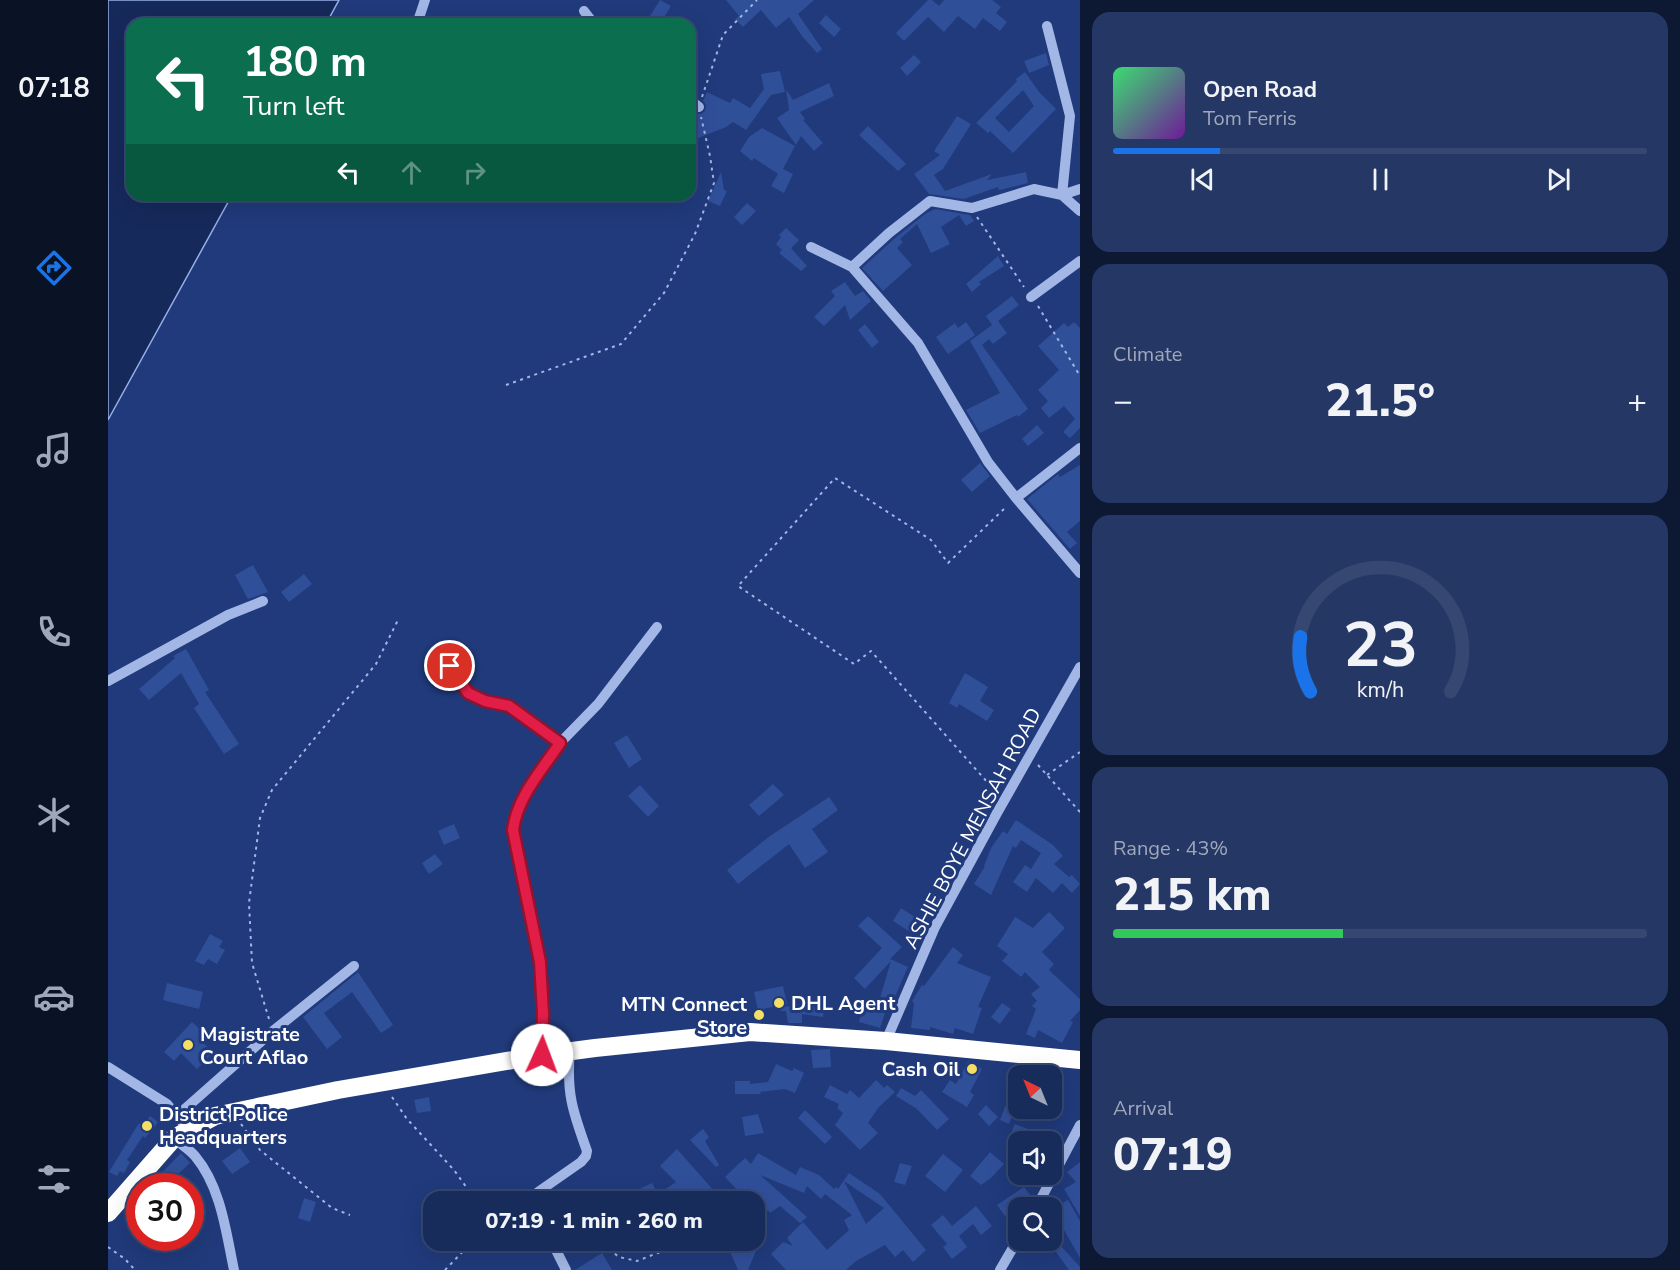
<!DOCTYPE html>
<html lang="en">
<head>
<meta charset="utf-8">
<style>
  :root { --surface:#182c5c; --page:#253865; --text:#f1f3f6; --muted:#9fa7bb; --line:#364872; --accent:#1a73e8 }
  body { margin:0; font-family:"Nunito Sans",sans-serif; background:var(--page); color:var(--text); height:100vh; display:flex; flex-direction:column; font-size:22px; white-space:nowrap }
  * { box-sizing:border-box; margin:0 }
  p { font-size:20px; color:var(--muted) }
  .icon { flex:none; width:33px; height:33px; fill:none; stroke:currentColor; stroke-width:2; stroke-linecap:round; stroke-linejoin:round }
  .map { position:relative; flex:1; overflow:hidden }
  .panel { display:flex; flex-direction:column; gap:12px; padding:12px; background:#0d1833; width:600px }
  .panel>* { flex:none }
  .banner { position:absolute; left:18px; top:18px; width:570px; height:183px; border-radius:18px; box-shadow:0 6px 24px #0002,0 0 0 2px var(--line); background:#0b6e4f; color:#fff; overflow:hidden }
  .needle { width:39px; rotate:317deg }
  .buttons { position:absolute; left:900px; top:1065px; display:grid; gap:12px }
  .buttons a { display:grid; place-items:center; width:54px; height:54px; border-radius:12px; background:var(--surface); box-shadow:0 6px 24px #0002,0 0 0 2px var(--line); font-size:30px }
  .speed { position:absolute; left:18px; top:1173px; display:flex; gap:12px; font-size:30px; font-weight:700; text-align:center }
  .speed>* { display:grid; place-content:center; width:78px; height:78px; border-radius:50%; background:var(--surface); box-shadow:0 6px 24px #0002,0 0 0 2px var(--line); line-height:1 }
  .speed .limit { border:9px solid #d22; background:#fff; color:#111 }
  .pin { position:absolute; display:grid; place-items:center; width:51px; height:51px; color:#fff; margin:-26px; border:3px solid #fff; border-radius:50%; box-shadow:0 2px 6px #0007 }
  .me { position:absolute; width:66px; margin:-33px; rotate:2deg; stroke-linejoin:round; filter:drop-shadow(0 0 4px #0008) }
  .turn { display:flex; align-items:center; gap:21px; height:126px; padding:0 18px; font-size:27px }
  .turn .icon { width:78px; height:78px; stroke-width:2.5 }
  .turn b { display:block; font-size:42px; line-height:51px }
  .lanes { display:flex; align-items:center; height:57px; padding:0 18px; background:#0003; justify-content:center; gap:30px; direction:ltr }
  .lanes .off { opacity:.35 }
  .big { font-size:45px; font-weight:800; line-height:1.1 }
  .panel .card { flex:1; display:flex; flex-direction:column; justify-content:center; gap:9px; min-width:0; padding:0 21px; border-radius:18px; background:var(--page) }
  .panel .dial { align-items:center; gap:0 }
  .dial svg { height:156px; overflow:visible; fill:none; stroke:var(--line); stroke-width:7; stroke-linecap:round; text-anchor:middle }
  .dial text { fill:var(--text); stroke:none }
  .song { display:flex; align-items:center; gap:18px }
  .cover { width:72px; height:72px; border-radius:9px; background:linear-gradient(135deg,hsl(140 70% 55%),hsl(280 70% 35%)) }
  .played { height:6px; border-radius:3px; background:linear-gradient(90deg,var(--accent) 20%,var(--line) 20%) }
  .keys { display:flex; justify-content:space-around; direction:ltr }
  .heat { display:flex; justify-content:space-between; align-items:center; font-size:33px; direction:ltr }
  .charge { height:9px; border-radius:4px; background:linear-gradient(90deg,#34c759 43%,var(--line) 0) }
  .trip { position:absolute; left:315px; top:1191px; width:342px; height:60px; border-radius:18px; background:var(--surface); box-shadow:0 6px 24px #0002,0 0 0 2px var(--line); font-weight:800; line-height:60px; text-align:center }
  main { display:flex; flex:1; min-height:0 }
  .tab-bar { display:flex; flex-direction:column; width:108px; justify-content:space-around; align-items:center; background:#0a1225; color:var(--muted) }
  .tab-bar .icon { width:42px; height:42px }
  .tab-bar .on { color:var(--accent) }
  .tab-bar b { font-size:27px; color:var(--text) }
  .map>svg:first-child { display:block }
</style>
</head>
<body>
<main>
<nav class="tab-bar">
<b>07:18</b>
<svg class="icon on" aria-label="directions" viewBox="0 0 24 24"><path d="M12 3l9 9-9 9-9-9zM9 14v-3h6M13 9l2 2-2 2"/></svg>
<svg class="icon" aria-label="music" viewBox="0 0 24 24"><path d="M9 18V5l10-2v13"/><circle cx="6" cy="18" r="3"/><circle cx="16" cy="16" r="3"/></svg>
<svg class="icon" aria-label="phone" viewBox="0 0 24 24"><path d="M5 4h4l2 5-3 2q2 4 5 5l2-3 5 2v4C11 20 4 13 5 4z"/></svg>
<svg class="icon" aria-label="climate" viewBox="0 0 24 24"><path d="M12 3v18M4 7l16 10M4 17L20 7"/></svg>
<svg class="icon" aria-label="car" viewBox="0 0 24 24"><path d="M5 17H2v-5l4-1 3-4h7l3 4 3 1v5h-3M9 17h6M6 11h13"/><circle cx="7" cy="17" r="2"/><circle cx="17" cy="17" r="2"/></svg>
<svg class="icon" aria-label="filters" viewBox="0 0 24 24"><path d="M4 7h16M4 17h16"/><circle cx="9" cy="7" r="2"/><circle cx="15" cy="17" r="2"/></svg>
</nav>
<div class="map">
<svg width="972" height="1270" viewBox="0 0 972 1270">
  <rect width="100%" height="100%" fill="#203a7b"/>
  <path fill="#16295b" stroke="#96b0e7" stroke-width="1.5" d="M0,0h231l-13,24h-194v171h100l-124,225z"/>
  <path fill="#304f99" fill-rule="evenodd" d="M552,0l11,6 -11,18h-15z
    M618,0h88l-16,14 24,35 -5,4 -15,-17 -13,-19 -13,11 -15,-18 -18,17 -8,-8 4,-3z
    M820,0h4l7,6 5,-6h48l9,7 -5,6 11,9 -7,9 -17,-13 -8,11 -17,-13 -14,16 -16,-15 -24,24 -8,-8z
    M718,15l15,14 -7,8 -15,-14z
    M938,53l3,12 -20,8 -5,-12z
    M806,55l7,7 -14,14 -7,-8z
    M672,71l5,21 -14,3 -25,35 -13,-8 -7,5 -30,12 -4,-15 5,-10h4l4,-3 1,-6 -3,-4 4,-9 23,11 3,-5 17,10 14,-19 -3,-15z
    M917,72l14,20 17,17 -43,44 -23,-22 -2,2 -12,-10 41,-42 -1,-2zM915,90l11,16 -25,26 -14,-14z
    M721,83l5,13 -34,16 5,7 -2,1 20,23 -9,8 -13,-15 -5,9 -19,-27 12,-8 -3,-21 7,11z
    M849,116l14,8 -28,45 -9,6 11,16 47,-17 -5,6 39,-8 2,11 -29,7 -1,-3 -34,12 -35,-5 -15,-20 26,-19 -6,-4z
    M760,126l38,38 -8,7 -39,-36z
    M654,128l33,18 -12,23 10,5 -9,19 -13,-7 7,-12 -24,-16 -2,3 -12,-10 9,-14z
    M613,172l3,18 3,1 -7,15 -12,-5z
    M639,203l9,8 -14,14 -8,-8z
    M827,209l35,6 4,6 -8,5 -7,-11 -18,12 9,17 -19,9 -14,-29 -17,15 3,3 -6,6 15,17 -29,26 -21,-23 32,-29 31,-25z
    M678,228l13,12 -8,8 16,18 -6,5 -22,-18 3,-3 -6,-6 5,-7 -2,-2z
    M890,256l6,10 -25,16 2,2 -9,8 -6,-8z
    M737,282l10,14 8,-5 8,10 -21,19 -5,-15 -21,21 -10,-9 21,-21 -4,-5z
    M904,296l7,9 -21,16 9,12 -14,11 -4,-5 -7,6 46,64 -10,8 -1,-2 -37,18 -14,-23 34,-17 -30,-52 22,-16 -6,-9z
    M858,322l9,13 -27,19 -12,-17 19,-14 3,5z
    M966,322l6,6v100l-10,10 -7,-6 12,-13 -11,-13 -15,12 -8,-10 7,-7 -10,-11 21,-20 -21,-24 26,-23 4,4z
    M757,324l14,18 -7,6 -14,-18z
    M929,425l7,8 -16,13 -6,-7z
    M872,463l10,13 -18,16 -11,-12z
    M972,465v56l-13,11 10,11 -7,6 -43,-50 31,-25 2,3z
    M145,565l15,27 -20,7 -13,-24z
    M196,574l8,10 -23,18 -8,-10z
    M78,649l23,41 -4,2 34,52 -15,10 -30,-46 5,-4 -18,-31 -32,27 -10,-11 36,-31 -2,-2z
    M857,673l23,14 -8,14 14,9 -7,11 -28,-17 -2,4 -8,-5z
    M519,735l15,24 -13,9 -15,-25z
    M665,784l11,11 -25,21 -10,-11z
    M532,785l19,21 -11,11 -20,-21z
    M721,797l9,13 -26,19 16,23 -23,16 -16,-24 -51,40 -11,-14 43,-34z
    M908,820l37,25 10,11 -9,8 15,13 3,-2 8,9 -8,9 -10,-10 -9,10 -17,-15 -9,14 -14,-10 12,-17 6,4 10,-16 -20,-13 -5,8 -3,-2 -22,49 -17,-11 11,-18h-1l7,-18 12,-17 4,3z
    M346,824l6,14 -16,7 -6,-14z
    M327,854l8,10 -14,10 -7,-11z
    M793,908l25,16 -8,13 -25,-16z
    M941,912l16,16 -23,24 12,12 -5,6 31,29v11l-10,11 3,1 -11,21 -24,-13 -3,8 -9,-4 10,-25 -4,-3 5,-5 -6,-7 9,-7 -15,-15 -4,5 -19,-16 6,-7 -11,-8 18,-29 18,11z
    M760,916l34,31 -12,12 18,8 -15,34 -4,-1 -2,9 -8,-8 12,-40 -26,28 -11,-11 28,-30 -24,-22z
    M102,934l13,7 -4,6 6,3 -8,14 -9,-5 -4,6 -9,-4z
    M845,947l10,8 -6,8 34,14 -13,30 4,1 -9,26 -18,-6 -2,6 -23,-7v3l-19,-2 3,-25 -2,-2 10,-16 2,1z
    M250,972l35,53 -12,8 -29,-41 -28,21 18,24 -15,12 -24,-32z
    M59,983l36,9 -4,17 -36,-9z
    M675,986l4,18 -29,6 -4,-18z
    M701,999l16,2 -2,16 -21,-3v9h-14l-2,-12h-5v-4l27,-3z
    M894,1003l9,6 -11,15 -9,-7z
    M754,1008l23,5 -5,15 -21,-6z
    M84,1022l11,10 -5,6 15,14 -16,17 -16,-16 -7,8 -10,-9z
    M722,1049l1,18 -18,1 -2,-18z
    M860,1062l14,7 -12,23 4,3 -7,12 -25,-15 8,-12 6,4z
    M668,1064l16,7 2,-3 10,5 -9,20 -10,-4 -25,3 1,2h-26v-13h15v3l18,-2z
    M768,1080l8,8 3,-3 8,7 -17,16 -10,15 10,10 -18,17 -25,-25 8,-12 -6,-5 2,-4 -15,-7 6,-12 17,9 3,-4 9,8z
    M793,1088l14,8 6,-6 28,29 -12,11 -20,-21 -21,-13z
    M321,1097l2,14 -14,2 -3,-13z
    M899,1102l9,4 -7,18 -9,-4z
    M878,1105l12,12 -9,9 -11,-12z
    M697,1110l27,27 -7,7 -27,-26z
    M650,1114l6,19 -19,3 -3,-19z
    M42,1116l8,6 -13,16 -2,-2 -16,24 3,2 -6,11 -4,-2 -3,5 -8,-4 30,-49 3,3z
    M907,1124l37,14v-6l10,5 -10,22v-17h-25l-17,-7z
    M595,1129l6,8 -4,4 14,24 -3,2 -26,-27z
    M132,1148l10,14 -18,12 -10,-13z
    M569,1149l38,43 -4,4 5,6h-79l-4,-10 19,-9 6,11 18,-12 -16,-16z
    M882,1152l14,12 -13,14 -10,7 -11,-9z
    M73,1153l9,10 -14,13 4,4 -6,6h-16l-5,-4z
    M650,1153l38,22 4,-8 19,8 15,14 2,-2 2,2 11,-16 31,21 46,56 -13,12 -10,-12 -8,7 -10,-12 -29,16 -10,9h-60l-15,-16 12,-12 10,4 -6,-8 16,-16 24,28 22,-20 -5,-10 8,-5 -27,-21 -4,5 -14,-13 -3,7 -44,-18 47,42 -7,6 -20,-17 -10,7 -2,-3 -8,7 -6,-6v-9h-15l-5,-8 4,-3 -13,-14 20,-19 6,6zM736,1181l40,27 -18,16z
    M835,1154l20,16 -18,22 -20,-16z
    M972,1162v54l-16,-27 12,-7 -9,-10z
    M792,1163l12,3 -7,19 -11,-3z
    M916,1187l8,10 -4,7 -5,4h-5v3l-9,6 -2,-2 -2,1 -8,-11z
    M196,1198l12,4 -6,20 -12,-4z
    M960,1200l12,21v37l-28,-49z
    M868,1206l16,20 -11,9 -8,-11 -14,12 8,11 -15,12 -9,-12 4,-3 -16,-19 12,-10 9,11z
    M944,1238l3,2h7l-3,4 21,23v3h-11l-15,-21 -2,3 -12,-12h12z
    M638,1240h3l7,11 -8,19h-10l-8,-18 13,-5z
    M494,1253l10,17h-37z"/>
  <g fill="none" stroke-linecap="round" stroke-linejoin="round">
    <path stroke="#a2b7e6" stroke-width="2" stroke-dasharray="3 4.5" stroke-linecap="butt" d="M594,97l21,-62 34,-35
      M869,217l47,70
      M930,306l42,70
      M398,385l115,-41 43,-51 31,-59 19,-51 -4,-27 -9,-39
      M930,765l42,47
      M939,775l33,-23
      M888,792l-125,-141 -17,13 -116,-78 97,-108 96,62 17,23 59,-57
      M161,1019l-17,-56 -3,-60 11,-85 12,-28 104,-126 23,-46
      M284,1097l15,22 47,51 23,32
      M133,1124l19,26 72,58 18,7
      M489,1240l22,17 18,4 54,-21
      M0,1247l17,12 10,11
      M337,1270l29,-30"/>
    <path stroke="#a2b7e6" stroke-width="10" d="M476,11l10,13
      M309,24l8,-24
      M939,26l23,90 -8,79 18,-6
      M582,100l9,7
      M703,247l41,20
      M923,297l49,-36
      M972,448l-64,50 64,75
      M908,498l-28,-36 -70,-119 -66,-76 37,-34 41,-32 42,7 62,-19 28,6 18,16
      M334,655l26,38 17,8 24,5 51,37
      M0,681l120,-66 35,-14
      M778,1041l49,-114 62,-114 83,-146
      M434,1055l1,-42 -4,-51 -26,-132 2,-16 11,-21 34,-50 38,-39 59,-77
      M0,1067l59,37 21,25
      M70,1115l95,-84 81,-65
      M66,1138c6,6 15,11 21,18 26,31 31,76 39,114
      M423,1202l7,-10 43,-30 5,-6 1,-5c-14,-39 -21,-58 -17,-100
      M928,1208l44,-83
      M443,1240l15,30
      M892,1270l18,-31"/>
    <path stroke="#fff" stroke-width="18" d="M0,1213l66,-75 41,-22 123,-26 204,-35 53,-7 155,-16 136,9 194,19"/>
  </g>
  <g fill="none" stroke-linecap="round" stroke-linejoin="round">
    <g stroke="#92132f" stroke-width="15">
      <path id="route" d="M342,666l18,27 17,8 24,5 51,37c-18,27 -43,54 -47,87l27,132 3,51 -1,42"/>
    </g>
    <use href="#route" stroke="#e11d48" stroke-width="10"/>
  </g>
  <g fill="#f3df63" stroke="#203a7b" stroke-width="2">
    <circle cx="671" cy="1003" r="6"/>
    <circle cx="651" cy="1015" r="6"/>
    <circle cx="80" cy="1045" r="6"/>
    <circle cx="864" cy="1069" r="6"/>
    <circle cx="39" cy="1126" r="6"/>
  </g>
  <g text-anchor="middle" stroke-width="6" stroke-linejoin="round" paint-order="stroke">
    <g font-size="20" fill="#fff" stroke="#203a7b">
      <text transform="translate(864 828) rotate(-62)" y="7">ASHIE BOYE MENSAH ROAD</text>
    </g>
    <g font-size="20" font-weight="bold" fill="#fff" stroke="#203a7b" text-anchor="start">
      <text x="683" y="1010">DHL Agent</text>
      <text x="639" y="1011" text-anchor="end">MTN Connect<tspan x="639" dy="23">Store</tspan></text>
      <text x="92" y="1041">Magistrate<tspan x="92" dy="23">Court Aflao</tspan></text>
      <text x="852" y="1076" text-anchor="end">Cash Oil</text>
      <text x="51" y="1121">District Police<tspan x="51" dy="23">Headquarters</tspan></text>
    </g>
  </g>
</svg>
<div class="buttons">
<a><svg class="needle" viewBox="-14 -14 28 28"><path d="M0-13l5 13h-10z" fill="#e53935"/><path d="M0 13l5-13h-10z" fill="#9fa7bb"/></svg></a>
<a><svg class="icon" aria-label="sound" viewBox="0 0 24 24"><path d="M4 9h4l5-4v14l-5-4H4zM17 9q2 3 0 6"/></svg></a>
<a><svg class="icon" aria-label="search" viewBox="0 0 24 24"><circle cx="10" cy="10" r="6"/><path d="M15 15l6 6"/></svg></a>
</div>
<div class="speed"><div class="limit">30</div></div>
<div class="pin" style="left:342px;top:666px;background:#d93025"><svg class="icon" aria-label="arrive" viewBox="0 0 24 24"><path d="M6 21V4h12l-3 4 3 4H6"/></svg></div>
<svg class="me" style="left:434px;top:1055px" viewBox="-20 -20 40 40"><circle r="19" fill="#fff"/><path d="M0-13L10 11 0 6-10 11z" fill="#e11d48"/></svg>
<div class="trip">07:19 · 1 min · 260 m</div>
<div class="banner">
<div class="turn"><svg class="icon" aria-label="left" viewBox="0 0 24 24"><path d="M17 20v-9H6M10 6l-5 5 5 5"/></svg><div><b>180 m</b>Turn left</div></div>
<div class="lanes"><svg class="icon" aria-label="left" viewBox="0 0 24 24"><path d="M17 20v-9H6M10 6l-5 5 5 5"/></svg><svg class="icon off" aria-label="ahead" viewBox="0 0 24 24"><path d="M12 20V5M6 11l6-6 6 6"/></svg><svg class="icon off" aria-label="right" viewBox="0 0 24 24"><path d="M7 20v-9h11M14 6l5 5-5 5"/></svg></div>
</div>
</div>
<section class="panel">
<div class="card">
<div class="song"><i class="cover"></i><div><b>Open Road</b><p>Tom Ferris</p></div></div>
<div class="played"></div>
<div class="keys"><svg class="icon" aria-label="previous" viewBox="0 0 24 24"><path d="M18 5L8 12l10 7zM5 5v14"/></svg><svg class="icon" aria-label="pause" viewBox="0 0 24 24"><path d="M8 5v14M16 5v14"/></svg><svg class="icon" aria-label="next" viewBox="0 0 24 24"><path d="M6 5l10 7-10 7zM19 5v14"/></svg></div>
</div>
<div class="card"><p>Climate</p>
<div class="heat"><a>−</a><b class="big">21.5°</b><a>+</a></div>
</div>
<div class="card dial"><svg viewBox="0 0 100 80">
<path d="M14 69A42 42 0 1 1 86 69"/>
<path d="M14 69A42 42 0 0 1 9 41" stroke="#1a73e8"/>
<text x="50" y="56" font-size="32" font-weight="700">23</text>
<text x="50" y="72" font-size="11">km/h</text>
</svg></div>
<div class="card"><p>Range · 43%</p><b class="big">215 km</b><div class="charge"></div></div>
<div class="card"><p>Arrival</p><b class="big">07:19</b></div>
</section>
</main>
</body>
</html>
